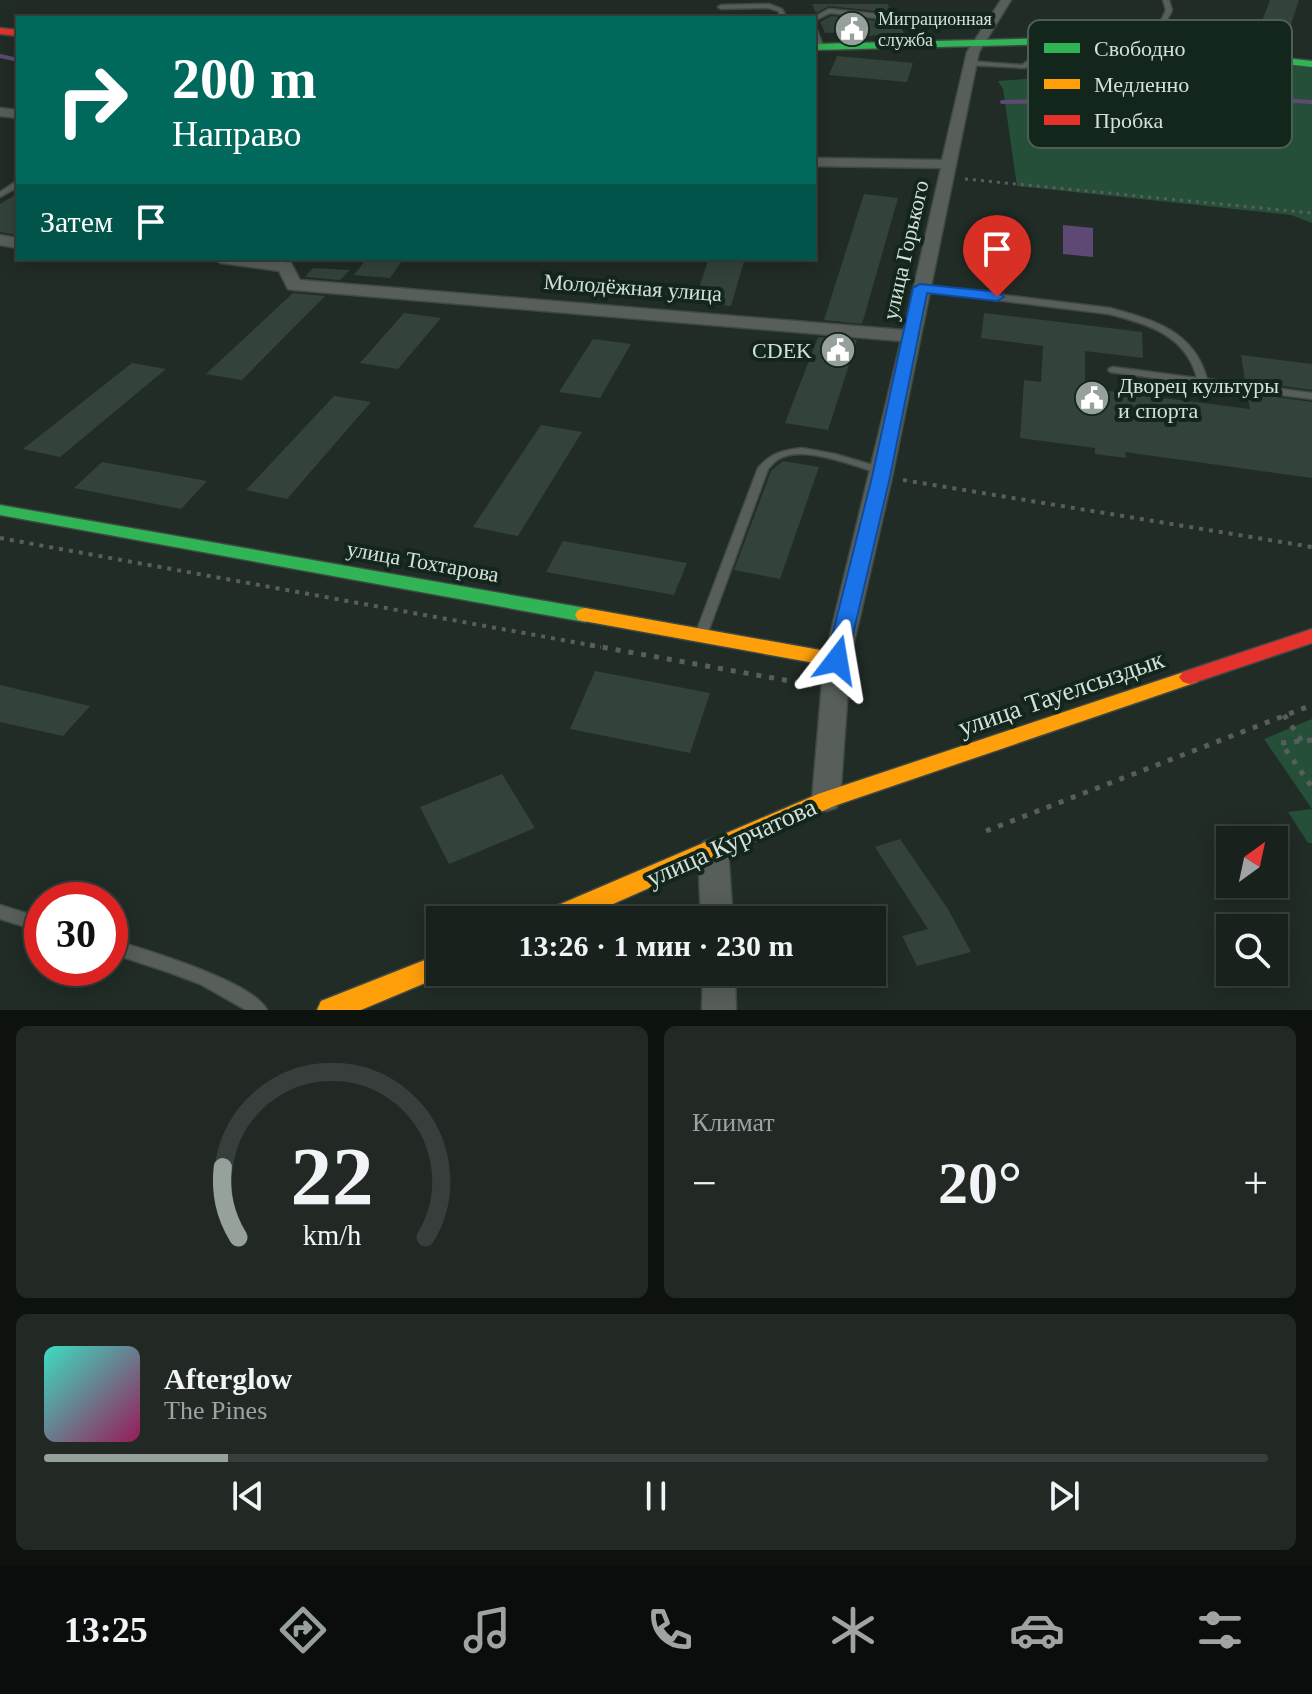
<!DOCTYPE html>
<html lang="ru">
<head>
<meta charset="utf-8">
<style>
  :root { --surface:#19211c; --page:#222925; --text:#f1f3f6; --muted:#9fa3a3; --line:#373e3b; --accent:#95a19a }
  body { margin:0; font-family:Georgia,serif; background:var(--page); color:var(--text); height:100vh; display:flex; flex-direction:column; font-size:30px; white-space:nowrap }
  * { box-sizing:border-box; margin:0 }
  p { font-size:26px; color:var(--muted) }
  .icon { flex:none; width:44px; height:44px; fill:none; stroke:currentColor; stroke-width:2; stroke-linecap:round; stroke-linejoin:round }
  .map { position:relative; height:1010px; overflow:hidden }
  .details { display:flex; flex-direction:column; gap:16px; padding:16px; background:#0e120f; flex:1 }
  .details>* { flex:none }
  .guide { position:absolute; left:16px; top:16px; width:800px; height:244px; border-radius:0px; box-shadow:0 4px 20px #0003,0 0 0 2px var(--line); background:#00695c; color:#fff; overflow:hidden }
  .needle { width:52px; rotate:33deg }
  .fabs { position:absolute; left:1216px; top:826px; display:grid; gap:16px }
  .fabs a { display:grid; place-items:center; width:72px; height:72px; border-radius:0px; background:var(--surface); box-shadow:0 4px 20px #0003,0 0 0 2px var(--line); font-size:40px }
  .speed { position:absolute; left:24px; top:882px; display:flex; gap:16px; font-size:40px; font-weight:700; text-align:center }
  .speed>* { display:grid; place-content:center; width:104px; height:104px; border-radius:50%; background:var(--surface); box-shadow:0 4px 20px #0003,0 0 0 2px var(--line); line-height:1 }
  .speed .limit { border:12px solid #d22; background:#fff; color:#111 }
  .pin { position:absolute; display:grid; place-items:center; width:68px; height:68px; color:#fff; margin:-82px -34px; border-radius:50% 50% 50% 0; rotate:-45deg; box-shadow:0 0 8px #0007 }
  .pin .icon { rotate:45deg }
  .me { position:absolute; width:88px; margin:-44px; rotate:14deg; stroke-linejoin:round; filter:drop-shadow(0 0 6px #0008) }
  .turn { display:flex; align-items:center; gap:28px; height:168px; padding:0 24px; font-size:36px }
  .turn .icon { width:104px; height:104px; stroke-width:2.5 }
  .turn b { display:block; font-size:56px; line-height:68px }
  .then { display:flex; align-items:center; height:76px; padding:0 24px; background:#0003; gap:16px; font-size:30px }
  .big { font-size:60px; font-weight:600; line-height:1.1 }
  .details .widget { flex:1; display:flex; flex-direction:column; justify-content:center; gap:12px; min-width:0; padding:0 28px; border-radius:12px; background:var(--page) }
  .details .dial { align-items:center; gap:0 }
  .dial svg { height:208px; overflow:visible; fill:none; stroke:var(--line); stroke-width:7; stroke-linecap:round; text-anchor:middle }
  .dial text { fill:var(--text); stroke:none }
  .song { display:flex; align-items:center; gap:24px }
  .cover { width:96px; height:96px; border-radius:12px; background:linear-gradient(135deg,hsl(170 70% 55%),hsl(330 70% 35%)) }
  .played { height:8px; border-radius:4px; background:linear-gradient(90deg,var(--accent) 15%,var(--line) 15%) }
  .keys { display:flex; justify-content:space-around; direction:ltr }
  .heat { display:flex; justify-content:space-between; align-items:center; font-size:44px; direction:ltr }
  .details .tiles { flex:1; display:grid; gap:16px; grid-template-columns:1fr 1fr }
  .widget:last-child { grid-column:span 2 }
  .trip { position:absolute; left:426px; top:906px; width:460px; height:80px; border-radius:0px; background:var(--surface); box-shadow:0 4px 20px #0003,0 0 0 2px var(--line); font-weight:600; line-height:80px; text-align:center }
  .dock { display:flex; height:128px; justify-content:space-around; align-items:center; background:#0a0d0b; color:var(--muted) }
  .dock .icon { width:56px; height:56px }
  .dock .current { color:var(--accent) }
  .dock b { font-size:36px; color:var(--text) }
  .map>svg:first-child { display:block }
</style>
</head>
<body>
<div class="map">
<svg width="1312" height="1010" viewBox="0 0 1312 1010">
  <rect width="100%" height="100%" fill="#212c26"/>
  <path fill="#254f39" d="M1059,45l70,1 183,20v157l-21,-8 -274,-29 -14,-97 -5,-8 54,-4 -2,-29z
    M1312,719v124h-4l-20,-31 24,-3 -48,-70z"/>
  <path fill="#5e4974" d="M1063,225l30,3v29l-30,-3z"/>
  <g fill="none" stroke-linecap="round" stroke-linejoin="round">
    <path stroke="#5e4974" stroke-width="4" d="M0,56l18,4
      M1002,102l242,-4 68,4"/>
  </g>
  <path fill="#33433a" d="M1270,0h29l-12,36 -23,-2 3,-12 -5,-1z
    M812,4h75l17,29 -59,5 3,-6 -23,1 -5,-11 11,-6 46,5 6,-6 -6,-4 -48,-5 -13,7z
    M837,56l76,7 -6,19 -78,-7z
    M18,193v42l-18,-3v-28z
    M864,194l34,4 -36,126 -38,-4z
    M367,258h37l-14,20 -36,-3z
    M709,258h36l-14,48 -37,-4z
    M313,268l37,2 -10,10 -35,-3z
    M293,293l32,3 -83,84 -36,-6z
    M404,313l37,5 -43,51 -38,-6z
    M984,313l158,19 1,26 -58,-7v37l165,21 -3,-16 65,9v76l-187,-26 1,6 -31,-4v-6l-75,-10 4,-58 17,2 2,-36 -62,-8z
    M818,337l39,3 -29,90 -43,-7z
    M593,339l38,5 -31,54 -41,-6z
    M1241,355l71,9v26l-67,-9z
    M132,363l34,6 -106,88 -37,-8z
    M334,396l37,6 -84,97 -41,-9z
    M541,425l41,7 -64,104 -45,-9z
    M783,461l36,6 -39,112 -46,-9 37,-99z
    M102,462l105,19 -26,28 -107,-21z
    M563,541l124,22 -13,32 -128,-23z
    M595,671l115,22 -20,60 -120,-24z
    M0,685l90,21 -27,30 -63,-14z
    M502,774l33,54 -86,36 -29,-57z
    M900,839l48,70 23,43 -54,14 -15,-30 26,-7 -53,-82z"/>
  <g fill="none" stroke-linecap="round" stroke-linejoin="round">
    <g stroke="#3f4943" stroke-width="3">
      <path id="lane" d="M1163,0h6l3,10 -18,36 -5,1 17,-37z
        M769,4l13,5 5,9h-6l-3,-7 -10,-3 -47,1 -3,-2 3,-2z
        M829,9l48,5 3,2 -3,2 -47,-5 -16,8v-3h-2z
        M814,28l3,2 7,18 -5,-1 -5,-11z
        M1058,40l5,1 -38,27 -55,-3 -3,-2 3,-2 52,4z
        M15,182h3v5l-18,10v-5z
        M920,285l190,23c44,12 84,23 97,71l105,14v6l-202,-27 -2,-2 2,-2 3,-1 84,11c-11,-43 -49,-54 -88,-64l-192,-24v-4z
        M802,448l33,6 51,15 1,2 -5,3c-27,-7 -79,-31 -105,-14 -4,3 -6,6 -9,9l-61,166 -2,3h-8l-2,-3 63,-167c13,-15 25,-18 44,-20z
        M0,905l42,13v14l-42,-13z
        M110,939c33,10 143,42 157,71h-21l-46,-26 -32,-12 -58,-19z"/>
    </g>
    <g stroke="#3f4943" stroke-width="3">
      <path id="street" d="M1001,0h10l-32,52 -87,425 -42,183 -10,140 -4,8 -10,3 -10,-3 -4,-8 12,-140 77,-319 -607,-51 -6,-1 -9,-18 -58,-8 -8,-5h44l34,5 9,17 604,50 37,-162 -127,-2v-8l128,2 25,-108z
        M0,108l18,2v8l-18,-2z
        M0,235l18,3v10l-18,-3z
        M713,838l10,4 5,8 5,70h-32l-3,-70 5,-8z
        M703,972h32l1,38h-34z"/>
    </g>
    <g stroke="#3f4943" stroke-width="3">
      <path id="fast" d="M1060,38l91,5 161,18v6l-161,-18 -91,-5 -246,6v-6z
        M0,505l585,103 7,2 3,5 -3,5 -7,2 -585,-107z"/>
    </g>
    <g stroke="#3f4943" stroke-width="3">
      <path id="slow" d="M585,608l252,45 7,2 3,5 -3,5 -7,2 -259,-47 -3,-5 3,-5z
        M1190,670l7,2 4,5 -4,5 -363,124 -257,114h-39l4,-8 276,-118z
        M440,954v18l9,1 -88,37h-44l4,-9z"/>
    </g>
    <g stroke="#3f4943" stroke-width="3">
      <path id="jam" d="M0,28l18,2v6l-18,-2z
        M1312,629v14l-122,41 -7,-2 -4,-5 4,-5z"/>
    </g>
    <path stroke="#585f5a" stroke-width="3" stroke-dasharray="3 5" stroke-linecap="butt" d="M965,179l347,34"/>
    <path stroke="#585f5a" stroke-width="4" stroke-dasharray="4 6" stroke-linecap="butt" d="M903,480l409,67
      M0,538l601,109"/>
    <path stroke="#585f5a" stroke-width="5" stroke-dasharray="5 8" stroke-linecap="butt" d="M590,645l222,40
      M1284,715l18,26
      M1312,740l-31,3 31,44
      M986,831l326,-126"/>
    <use href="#lane" fill="#585f5b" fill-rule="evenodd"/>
    <use href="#street" fill="#585f5b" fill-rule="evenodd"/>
    <use href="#fast" fill="#30b455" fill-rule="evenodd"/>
    <use href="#slow" fill="#ff9f0a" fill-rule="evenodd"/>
    <use href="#jam" fill="#e5322d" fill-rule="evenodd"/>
  </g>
  <path fill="#1a73e8" stroke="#114b97" stroke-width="2" d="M920,284l77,8 7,5 -7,4 -70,-8 -37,184 -43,183 -10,7 -11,-7 46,-183 41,-189z"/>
  <defs>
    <g id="civic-disc" transform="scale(1.8)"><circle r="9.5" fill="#95a19a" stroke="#13261b"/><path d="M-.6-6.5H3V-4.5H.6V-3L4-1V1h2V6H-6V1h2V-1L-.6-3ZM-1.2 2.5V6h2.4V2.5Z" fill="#fff"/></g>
  </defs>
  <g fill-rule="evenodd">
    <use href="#civic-disc" x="852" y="29"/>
    <use href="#civic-disc" x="838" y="350"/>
    <use href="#civic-disc" x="1092" y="398"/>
  </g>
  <g text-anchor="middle" stroke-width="8" stroke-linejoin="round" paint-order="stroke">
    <g font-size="18" fill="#d4e0d9" stroke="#13261b" text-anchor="start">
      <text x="878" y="25">Миграционная<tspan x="878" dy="21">служба</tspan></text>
    </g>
    <g font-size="22" fill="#d4e0d9" stroke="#13261b">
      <text transform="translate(905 250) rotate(-77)" y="8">улица Горького</text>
      <text transform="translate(633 287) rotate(4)" y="8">Молодёжная улица</text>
      <text transform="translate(423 561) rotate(10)" y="8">улица Тохтарова</text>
    </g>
    <g font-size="22" fill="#d4e0d9" stroke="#13261b" text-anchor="end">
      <text x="812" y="358">CDEK</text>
      <text x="1118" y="393" text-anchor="start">Дворец культуры<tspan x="1118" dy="25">и спорта</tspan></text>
    </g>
    <g font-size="26" fill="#d4e0d9" stroke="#13261b">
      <text transform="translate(1061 693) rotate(-19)" y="9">улица Тауелсыздык</text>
      <text transform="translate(731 842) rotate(-24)" y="9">улица Курчатова</text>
    </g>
  </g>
  <rect x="1028" y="20" width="264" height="128" rx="12" fill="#13261b" stroke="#4d5e54" stroke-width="2"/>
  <rect x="1044" y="43" width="36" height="10" fill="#30b455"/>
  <rect x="1044" y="79" width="36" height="10" fill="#ff9f0a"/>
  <rect x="1044" y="115" width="36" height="10" fill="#e5322d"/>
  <g font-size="22" fill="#d4e0d9">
    <text x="1094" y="56">Свободно</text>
    <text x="1094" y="92">Медленно</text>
    <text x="1094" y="128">Пробка</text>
  </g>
</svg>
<div class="fabs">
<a><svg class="needle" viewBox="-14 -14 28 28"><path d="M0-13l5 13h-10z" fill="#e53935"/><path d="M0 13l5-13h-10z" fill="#9fa3a3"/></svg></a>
<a><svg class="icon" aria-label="search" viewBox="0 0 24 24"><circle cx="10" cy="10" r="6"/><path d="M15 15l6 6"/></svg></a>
</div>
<div class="speed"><div class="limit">30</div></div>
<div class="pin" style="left:997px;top:297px;background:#d93025"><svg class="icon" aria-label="arrive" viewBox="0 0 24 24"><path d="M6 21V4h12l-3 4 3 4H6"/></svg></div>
<svg class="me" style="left:837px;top:660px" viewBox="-20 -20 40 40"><path d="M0-17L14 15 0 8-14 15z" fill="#1a73e8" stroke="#fff" stroke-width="4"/></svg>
<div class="trip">13:26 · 1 мин · 230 m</div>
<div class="guide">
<div class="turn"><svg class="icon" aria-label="right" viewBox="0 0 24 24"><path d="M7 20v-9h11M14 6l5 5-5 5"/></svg><div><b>200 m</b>Направо</div></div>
<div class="then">Затем<svg class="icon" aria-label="arrive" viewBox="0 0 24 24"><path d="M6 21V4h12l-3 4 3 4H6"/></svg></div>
</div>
</div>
<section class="details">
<div class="tiles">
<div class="widget dial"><svg viewBox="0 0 100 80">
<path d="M14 69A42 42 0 1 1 86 69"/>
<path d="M14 69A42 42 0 0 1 8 42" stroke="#95a19a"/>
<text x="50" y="56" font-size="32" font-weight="700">22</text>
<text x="50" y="72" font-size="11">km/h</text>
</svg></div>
<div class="widget"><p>Климат</p>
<div class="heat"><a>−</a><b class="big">20°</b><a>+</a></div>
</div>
<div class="widget">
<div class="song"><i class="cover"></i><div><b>Afterglow</b><p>The Pines</p></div></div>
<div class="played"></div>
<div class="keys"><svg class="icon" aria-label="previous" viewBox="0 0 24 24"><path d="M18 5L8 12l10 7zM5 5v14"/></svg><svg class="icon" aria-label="pause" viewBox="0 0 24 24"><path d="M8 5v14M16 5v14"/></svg><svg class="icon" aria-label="next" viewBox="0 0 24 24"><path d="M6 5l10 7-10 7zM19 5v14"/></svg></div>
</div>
</div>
</section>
<nav class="dock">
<b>13:25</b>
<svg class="icon current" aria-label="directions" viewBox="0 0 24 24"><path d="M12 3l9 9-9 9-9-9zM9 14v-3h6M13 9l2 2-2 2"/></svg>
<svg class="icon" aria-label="music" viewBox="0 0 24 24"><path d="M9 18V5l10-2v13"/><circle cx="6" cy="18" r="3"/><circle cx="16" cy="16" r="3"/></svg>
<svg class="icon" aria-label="phone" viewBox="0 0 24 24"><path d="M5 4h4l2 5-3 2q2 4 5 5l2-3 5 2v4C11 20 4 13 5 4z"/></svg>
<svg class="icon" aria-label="climate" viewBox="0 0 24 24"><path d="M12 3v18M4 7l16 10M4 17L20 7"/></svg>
<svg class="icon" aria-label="car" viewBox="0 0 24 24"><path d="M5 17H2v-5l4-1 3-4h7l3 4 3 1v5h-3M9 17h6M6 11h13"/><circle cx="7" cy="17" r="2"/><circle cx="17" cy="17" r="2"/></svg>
<svg class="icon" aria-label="filters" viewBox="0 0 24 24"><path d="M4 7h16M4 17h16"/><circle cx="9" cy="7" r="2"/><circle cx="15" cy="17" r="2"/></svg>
</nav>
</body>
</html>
